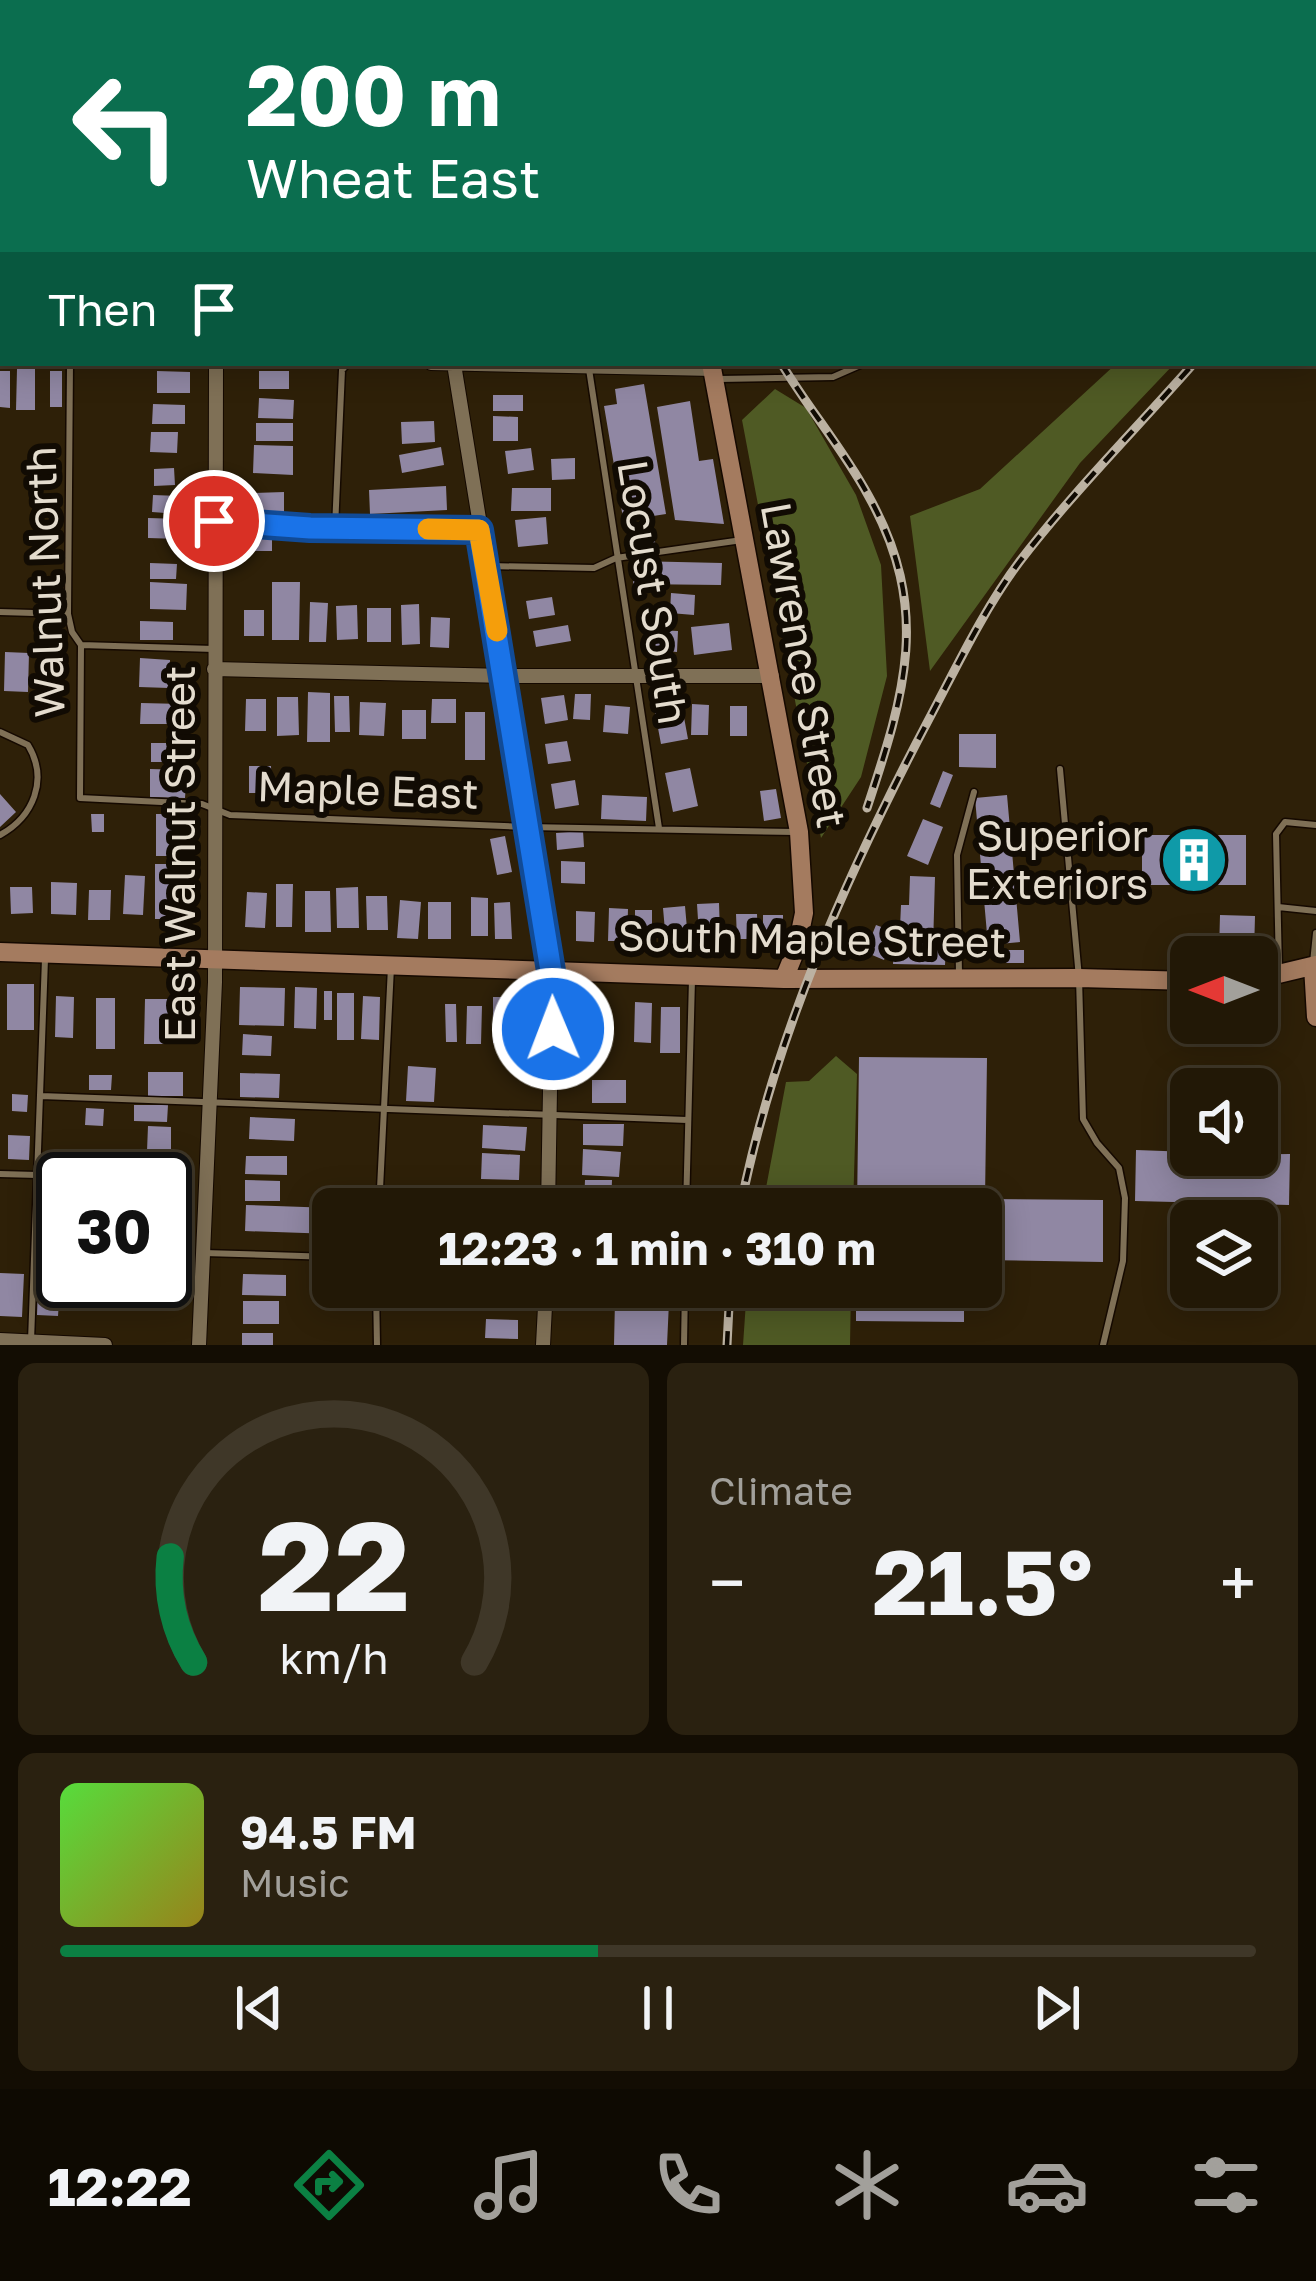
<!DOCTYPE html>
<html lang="en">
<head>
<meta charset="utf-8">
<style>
  :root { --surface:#221806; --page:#2a2110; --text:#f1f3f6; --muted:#a2a09b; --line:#3f3728; --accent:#0b8043 }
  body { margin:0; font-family:"Golos Text",sans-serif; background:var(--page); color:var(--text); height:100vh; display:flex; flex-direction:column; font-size:45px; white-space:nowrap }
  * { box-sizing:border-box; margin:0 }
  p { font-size:39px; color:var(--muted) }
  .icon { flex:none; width:66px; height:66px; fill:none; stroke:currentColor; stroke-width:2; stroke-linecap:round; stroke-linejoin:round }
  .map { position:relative; height:1345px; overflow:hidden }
  .side { display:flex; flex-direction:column; gap:18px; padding:18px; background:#130d03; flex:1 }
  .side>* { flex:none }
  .top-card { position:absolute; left:0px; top:0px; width:1317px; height:366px; box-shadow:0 6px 30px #0003,0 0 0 3px var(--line); background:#0b6e4f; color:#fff; overflow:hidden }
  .needle { width:78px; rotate:270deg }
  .buttons { position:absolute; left:1170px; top:936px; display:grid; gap:24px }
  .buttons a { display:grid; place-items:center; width:108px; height:108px; border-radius:18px; background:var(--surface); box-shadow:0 6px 30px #0003,0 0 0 3px var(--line); font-size:60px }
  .speed { position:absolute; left:36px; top:1152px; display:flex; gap:24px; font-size:60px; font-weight:700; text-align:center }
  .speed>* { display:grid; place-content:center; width:156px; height:156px; border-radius:50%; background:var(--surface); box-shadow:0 6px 30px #0003,0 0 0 3px var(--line); line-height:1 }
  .speed .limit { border:6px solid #111; border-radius:18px; background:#fff; color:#111 }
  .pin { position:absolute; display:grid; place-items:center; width:102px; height:102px; color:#fff; margin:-51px; border:6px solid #fff; border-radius:50%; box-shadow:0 3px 12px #0007 }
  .me { position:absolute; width:132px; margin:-66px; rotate:359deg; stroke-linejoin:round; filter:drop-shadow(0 0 9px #0008) }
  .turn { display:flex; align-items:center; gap:42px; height:252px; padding:0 48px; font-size:54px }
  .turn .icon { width:156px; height:156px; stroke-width:2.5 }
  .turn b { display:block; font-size:84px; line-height:102px }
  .then { display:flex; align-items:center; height:114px; padding:0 48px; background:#0003; gap:24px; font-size:45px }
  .big { font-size:90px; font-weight:700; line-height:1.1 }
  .side .widget { flex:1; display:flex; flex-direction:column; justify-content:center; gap:18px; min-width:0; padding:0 42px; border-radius:18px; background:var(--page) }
  .side .dial { align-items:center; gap:0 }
  .dial svg { height:312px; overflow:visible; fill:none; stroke:var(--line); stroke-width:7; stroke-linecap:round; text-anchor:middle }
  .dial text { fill:var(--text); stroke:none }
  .song { display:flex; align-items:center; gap:36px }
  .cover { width:144px; height:144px; border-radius:18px; background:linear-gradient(135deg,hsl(110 70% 55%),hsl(50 70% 35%)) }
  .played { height:12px; border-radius:6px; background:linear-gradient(90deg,var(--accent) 45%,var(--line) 45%) }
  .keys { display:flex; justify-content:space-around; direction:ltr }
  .heat { display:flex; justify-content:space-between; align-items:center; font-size:66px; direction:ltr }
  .side .tiles { flex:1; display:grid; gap:18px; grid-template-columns:1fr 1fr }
  .widget:last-child { grid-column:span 2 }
  .trip { position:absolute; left:312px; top:1188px; width:690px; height:120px; border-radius:18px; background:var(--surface); box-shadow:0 6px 30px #0003,0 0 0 3px var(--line); font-weight:700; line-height:120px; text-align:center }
  .tab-bar { display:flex; height:192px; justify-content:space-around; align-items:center; background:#0e0a02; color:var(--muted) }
  .tab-bar .icon { width:84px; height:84px }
  .tab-bar .selected { color:var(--accent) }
  .tab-bar b { font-size:54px; color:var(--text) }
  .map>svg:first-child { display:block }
</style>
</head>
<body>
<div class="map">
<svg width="1316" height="1345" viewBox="0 0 1316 1345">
  <rect width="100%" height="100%" fill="#2e2008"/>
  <path fill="#392907" d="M828,0h401l-401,3z"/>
  <path fill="#374012" d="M171,0h390l1,3h-391z"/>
  <path fill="#4f5a24" d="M1117,363h58l-95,100 -150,208 -20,-155 70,-27z
    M775,389l31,19 50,87 25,70 6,111 -26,101 -40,61 -79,-418z
    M836,1056l21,18 -4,135h-91l24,-127 23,-1z
    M747,1287h104l-1,58h-107z"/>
  <path fill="#9087a3" d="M17,369h18v41h-19z
    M0,371h10v37l-10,-1z
    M50,371h12v36h-12z
    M157,371l33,1v21h-33z
    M259,371h30v18h-30z
    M644,384l22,130 -32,5 2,9 -11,2 -21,-124 13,-2 -2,-15z
    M493,395h30v16h-30z
    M259,398l35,2 -1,19 -35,-1z
    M690,401l9,60 14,-2 11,65 -49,-4 -18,-113z
    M153,404l32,1v19h-33z
    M493,416l25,1v24h-25z
    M434,421l1,21 -33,2 -1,-22z
    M256,423h37v18h-37z
    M151,432h27l-1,21 -27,-1z
    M254,445l39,1v29l-40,-2z
    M441,447l3,18 -42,8 -3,-18z
    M531,448l3,22 -26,4 -3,-23z
    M575,458v21l-23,1 -1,-21z
    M174,468l1,17 -21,1v-17z
    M446,486l1,24 -77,4 -1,-24z
    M512,488h39v23h-40z
    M284,492v22h-32l-1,-21z
    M153,495l27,1 -1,18 -27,-2z
    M546,517l2,27 -30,3 -3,-27z
    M148,518l33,1 -1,20 -32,-1z
    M242,529h30v22h-30z
    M653,529l3,19 -18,3 -3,-20z
    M634,561l88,2 -1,22 -88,-1z
    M150,563l27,1 -1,15h-26z
    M150,582l37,2 -1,26 -36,-1z
    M272,582h28l-1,58h-27z
    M671,593l24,2 -1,20 -24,-2z
    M552,597l3,18 -26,4 -3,-18z
    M310,602l18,1 -2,39h-17z
    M419,604l1,40 -18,1 -1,-40z
    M357,605l1,34 -21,1 -1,-34z
    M367,608h24v34h-24z
    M244,610h20v26h-20z
    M431,617l19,1 -1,30 -19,-1z
    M140,621l33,1v18h-33z
    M729,623l3,27 -38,5 -3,-28z
    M568,625l3,16 -35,6 -3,-16z
    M656,630l22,1 -1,21 -22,-2z
    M42,651l21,1 -1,34 -21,-2z
    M5,652l24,1 -1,39 -24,-1z
    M140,658l30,2 -1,28 -30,-1z
    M308,692l22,1v49h-23z
    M575,694h16l-1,26 -17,-1z
    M564,695l4,25 -23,4 -4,-26z
    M334,696h15l1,36h-15z
    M277,697h21l1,38 -22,1z
    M246,699h20v32h-21z
    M432,699h24v24h-25z
    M681,701l7,38 -27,5 -7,-37z
    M360,702l26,1 -2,33 -25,-1z
    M141,703l42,1 -1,20h-42z
    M692,704l17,1 -1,30h-17z
    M605,705l25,2 -2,27 -25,-2z
    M730,706h17v30h-17z
    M402,710h24v29h-24z
    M465,712h20v48h-20z
    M959,734h37v34l-37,-1z
    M567,741l4,20 -23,3 -3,-20z
    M151,743h28v19h-28z
    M249,766h22l1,27h-23z
    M690,768l8,38 -25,6 -8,-39z
    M150,769l37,1 -2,28 -35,-1z
    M943,771l10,4 -13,33 -10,-4z
    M575,780l4,25 -24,4 -4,-25z
    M776,789l5,29 -17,3 -4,-30z
    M0,794l16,18 -16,15z
    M602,795l45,2 -1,24 -45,-2z
    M1007,795l13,147 -32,3 -13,-147z
    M91,814h13v18h-12z
    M156,814h18l-1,42h-17z
    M923,819l20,8 -15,38 -21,-9z
    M583,831l1,16 -27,3 -1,-17z
    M1142,835h104v50h-104z
    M505,836l7,36 -15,3 -7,-36z
    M561,861l24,1v22l-24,-1z
    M155,864h18v55h-18z
    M125,875l20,1 -2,39 -20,-1z
    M910,876l25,1 -2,70 13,1 -1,17 -52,-1 1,-15h5l2,-44h8z
    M51,882l26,1 -1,32 -25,-1z
    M276,884h17l-1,43h-16z
    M10,887h22l1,26 -22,1z
    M358,887l1,41h-22l-1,-40z
    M89,890h22l-1,30h-22z
    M305,891h25l1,41h-26z
    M247,892l20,1 -2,35 -20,-1z
    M366,896h21l1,34h-21z
    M471,897l17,1v38h-17z
    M400,900l21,2 -3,37 -21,-1z
    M428,902h23v37h-23z
    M510,902l2,37h-17l-1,-36z
    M719,903l1,31 -21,1 -2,-31z
    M685,906l3,34 -22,2 -3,-34z
    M609,908l19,1 -1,32h-19z
    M635,910h17v33l-17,1z
    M576,911l19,1 -1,30 -18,-1z
    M736,914h21l1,25h-21z
    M763,915h20v23h-20z
    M1220,915l35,1 -1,37 -35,-1z
    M876,925l19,7 -11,28 -19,-8z
    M1006,950h18v13h-18z
    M7,984h27v46h-27z
    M240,987l45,1 -1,38 -45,-1z
    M295,987l22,1 -1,41 -22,-1z
    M324,991h8v29h-8z
    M337,993h17v47h-17z
    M56,996l18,1 -1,41 -18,-1z
    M363,996l17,1 -1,43 -18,-1z
    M493,997h19v46h-19z
    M96,998h19v51h-19z
    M145,999h25l-1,45h-25z
    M522,999h11v49h-11z
    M635,1002l17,1 -1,40 -17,-1z
    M445,1004h11l1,38h-11z
    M579,1005l26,1 -1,35 -26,-1z
    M467,1006h15l-1,38h-15z
    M661,1007h19v46h-20z
    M243,1034l29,2 -1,20 -29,-1z
    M859,1057l128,1 -2,141 118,1v62l-122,-2v-51h-124z
    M408,1066l28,2 -2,34 -28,-1z
    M148,1072h35v24h-35z
    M240,1073l40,1 -1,24 -39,-1z
    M89,1075h23l-1,15h-22z
    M592,1080h34v23h-34z
    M12,1094l16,1 -1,17 -15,-1z
    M134,1105h34l-1,17 -33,-1z
    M86,1108l18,1 -1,17 -18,-1z
    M250,1117l45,2 -1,22 -45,-2z
    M583,1124h41l-1,22 -40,-1z
    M483,1125l44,2 -2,24 -43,-3z
    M148,1126l23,1v25l-24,-1z
    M8,1135l22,1 -1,24 -21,-1z
    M583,1149l38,3 -2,25 -37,-2z
    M1136,1150l55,2v3l99,-1 -1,51 -154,-4z
    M482,1153l38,2 -1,25 -38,-1z
    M246,1156h41v19l-42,-1z
    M134,1166l36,1 -1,21h-4v-9h-31z
    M245,1180l35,1v20h-35z
    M585,1180h27l-1,25 -27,-1z
    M473,1186l35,2 -1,21h-35z
    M50,1189l13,1v19l-14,-1z
    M246,1205l87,3v26l-88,-3z
    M0,1273l24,1 -2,43 -22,-1z
    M243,1274l43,1v21l-44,-1z
    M73,1281h46l-1,24 -46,-2z
    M122,1281h42l-1,28 -42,-2z
    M38,1286l22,1 -2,29 -21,-1z
    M856,1287h108v35l-108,-1z
    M615,1300l54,2 -2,43h-53z
    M243,1301h36v23h-36z
    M486,1319l32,1v19l-33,-1z
    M242,1333h31v12h-31z"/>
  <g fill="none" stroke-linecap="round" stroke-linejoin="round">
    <g stroke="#150900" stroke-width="9">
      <path id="lane" d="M70,363l-2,251 4,18 9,13 -1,153 122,6 28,11 298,12 267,5
        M589,369l70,459
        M719,379l114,-2 32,-14
        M219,521l91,7 169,3
        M335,528l7,-158 6,-7
        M489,566l105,2 22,-10 126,-18
        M0,612l68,2
        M81,645l133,4
        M0,732l28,13c21,35 5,72 -28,90
        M1060,769l19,209 4,141 14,24 22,25 6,30 -2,63 -20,84
        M1278,907l38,4
        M1313,963l3,-30
        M1279,970l-3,-136 9,-12 31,3
        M959,974l-2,-119 17,-63
        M41,1096l646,24
        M0,1174l37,1
        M379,1209l12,-242
        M686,1209l6,-230
        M204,1253l129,4
        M376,1287l1,58
        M546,1291l139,6
        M31,1341l14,-382
        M684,1345l1,-58"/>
    </g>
    <g stroke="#150900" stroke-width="16">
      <path id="street" d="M159,3l1,-3
        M0,350h3
        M431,363l282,6
        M454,364l98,607 -4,238
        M214,669l292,7h266
        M0,1340l105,5
        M199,1345l16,-363 1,-619
        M543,1345l3,-58"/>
    </g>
    <g stroke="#150900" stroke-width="21">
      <path id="secondary" d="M570,0l1,3
        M711,363l88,469 5,81 -7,34 -13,32
        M0,952l784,27 295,-1 112,3
        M1313,966l3,51
        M1257,979l59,-14"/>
    </g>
    <path stroke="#6c604b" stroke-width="3" stroke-dasharray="9 9" stroke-linecap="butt" d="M739,0v3
      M1314,237l2,3"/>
    <use href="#lane" stroke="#7f7056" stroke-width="6"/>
    <use href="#street" stroke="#7f7056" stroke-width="14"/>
    <use href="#secondary" stroke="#a47b5f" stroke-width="18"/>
    <g stroke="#bcb2a2" stroke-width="9">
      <path id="rail" d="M700,0l1,3
        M1314,251l2,-2
        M781,363c27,45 62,86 87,132 64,114 37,198 -1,313
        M740,1209c34,-172 107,-335 189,-490 28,-53 55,-110 91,-158 53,-69 116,-132 174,-198
        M727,1345l3,-58"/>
    </g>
    <use href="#rail" stroke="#110b03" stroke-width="4.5" stroke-dasharray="14" stroke-linecap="butt"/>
  </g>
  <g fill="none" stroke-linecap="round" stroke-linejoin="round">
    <g stroke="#114b97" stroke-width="30">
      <path id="route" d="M214,521l96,7 169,2 72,441 2,58"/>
    </g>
    <use href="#route" stroke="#1a73e8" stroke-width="21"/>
    <path stroke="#f59e0b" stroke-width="21" d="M428,529l51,1 18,101"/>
  </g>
  <defs>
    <g id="building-disc" transform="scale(3.45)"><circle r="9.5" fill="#0f9aa8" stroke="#110b03"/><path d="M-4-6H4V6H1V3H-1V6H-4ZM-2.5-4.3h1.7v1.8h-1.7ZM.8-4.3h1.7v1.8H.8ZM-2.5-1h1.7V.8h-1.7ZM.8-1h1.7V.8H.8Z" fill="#fff"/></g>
  </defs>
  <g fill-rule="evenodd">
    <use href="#building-disc" x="1194" y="860"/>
  </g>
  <g text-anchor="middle" stroke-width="12" stroke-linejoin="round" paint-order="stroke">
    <g font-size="42" fill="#e4dcce" stroke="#110b03">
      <text transform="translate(45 582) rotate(-92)" y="15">Walnut North</text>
      <text transform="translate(653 592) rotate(81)" y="15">Locust South</text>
      <text transform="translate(804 665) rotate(80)" y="15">Lawrence Street</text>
      <text transform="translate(368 790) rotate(2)" y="15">Maple East</text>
      <text transform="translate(180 854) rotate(-90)" y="15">East Walnut Street</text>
      <text transform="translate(812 939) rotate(1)" y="15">South Maple Street</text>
    </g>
    <g font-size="42" fill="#e4dcce" stroke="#110b03" text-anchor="end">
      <text x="1148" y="851">Superior<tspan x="1148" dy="48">Exteriors</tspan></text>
    </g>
  </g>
</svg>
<div class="buttons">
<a><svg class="needle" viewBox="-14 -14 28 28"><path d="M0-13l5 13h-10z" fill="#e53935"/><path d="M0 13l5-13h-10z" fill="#a2a09b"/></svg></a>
<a><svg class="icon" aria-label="sound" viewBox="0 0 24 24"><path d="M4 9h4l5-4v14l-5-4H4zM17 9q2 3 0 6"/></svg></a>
<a><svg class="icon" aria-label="layers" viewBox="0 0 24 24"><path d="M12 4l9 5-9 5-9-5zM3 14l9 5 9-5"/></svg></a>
</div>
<div class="speed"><div class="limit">30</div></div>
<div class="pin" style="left:214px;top:521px;background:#d93025"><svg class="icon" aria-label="arrive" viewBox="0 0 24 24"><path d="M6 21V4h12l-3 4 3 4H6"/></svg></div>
<svg class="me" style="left:553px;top:1029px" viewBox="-20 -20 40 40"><circle r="17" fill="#1a73e8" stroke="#fff" stroke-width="3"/><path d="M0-11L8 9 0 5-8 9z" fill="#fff"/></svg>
<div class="trip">12:23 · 1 min · 310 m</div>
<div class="top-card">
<div class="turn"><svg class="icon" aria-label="left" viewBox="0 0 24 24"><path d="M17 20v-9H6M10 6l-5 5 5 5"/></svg><div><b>200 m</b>Wheat East</div></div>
<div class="then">Then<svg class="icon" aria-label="arrive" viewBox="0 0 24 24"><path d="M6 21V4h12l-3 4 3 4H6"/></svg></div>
</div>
</div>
<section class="side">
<div class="tiles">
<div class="widget dial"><svg viewBox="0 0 100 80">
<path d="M14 69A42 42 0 1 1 86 69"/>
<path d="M14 69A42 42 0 0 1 8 42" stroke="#0b8043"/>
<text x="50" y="56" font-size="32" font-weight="700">22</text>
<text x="50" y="72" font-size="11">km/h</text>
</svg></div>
<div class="widget"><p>Climate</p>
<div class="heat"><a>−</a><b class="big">21.5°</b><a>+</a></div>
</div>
<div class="widget">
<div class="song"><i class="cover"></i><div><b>94.5 FM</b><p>Music</p></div></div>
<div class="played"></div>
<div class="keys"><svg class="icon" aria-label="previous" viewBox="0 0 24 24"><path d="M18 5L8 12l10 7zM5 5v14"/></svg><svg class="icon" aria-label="pause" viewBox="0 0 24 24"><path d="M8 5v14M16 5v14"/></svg><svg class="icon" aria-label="next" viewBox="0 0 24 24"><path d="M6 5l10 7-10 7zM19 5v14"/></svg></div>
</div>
</div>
</section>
<nav class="tab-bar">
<b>12:22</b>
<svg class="icon selected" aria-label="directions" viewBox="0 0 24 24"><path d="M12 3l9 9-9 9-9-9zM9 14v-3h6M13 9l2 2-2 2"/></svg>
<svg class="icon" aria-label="music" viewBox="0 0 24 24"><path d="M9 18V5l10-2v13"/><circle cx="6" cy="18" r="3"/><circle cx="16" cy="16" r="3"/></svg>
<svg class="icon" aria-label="phone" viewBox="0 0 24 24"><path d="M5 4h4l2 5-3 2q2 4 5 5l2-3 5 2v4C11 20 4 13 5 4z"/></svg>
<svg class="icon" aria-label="climate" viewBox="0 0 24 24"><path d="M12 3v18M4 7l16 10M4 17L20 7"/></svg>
<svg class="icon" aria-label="car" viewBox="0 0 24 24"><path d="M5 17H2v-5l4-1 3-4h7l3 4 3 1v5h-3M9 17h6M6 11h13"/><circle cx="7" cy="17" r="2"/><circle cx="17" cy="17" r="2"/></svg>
<svg class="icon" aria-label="filters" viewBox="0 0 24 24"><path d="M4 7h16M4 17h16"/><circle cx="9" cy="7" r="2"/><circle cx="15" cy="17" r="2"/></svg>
</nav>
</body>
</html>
